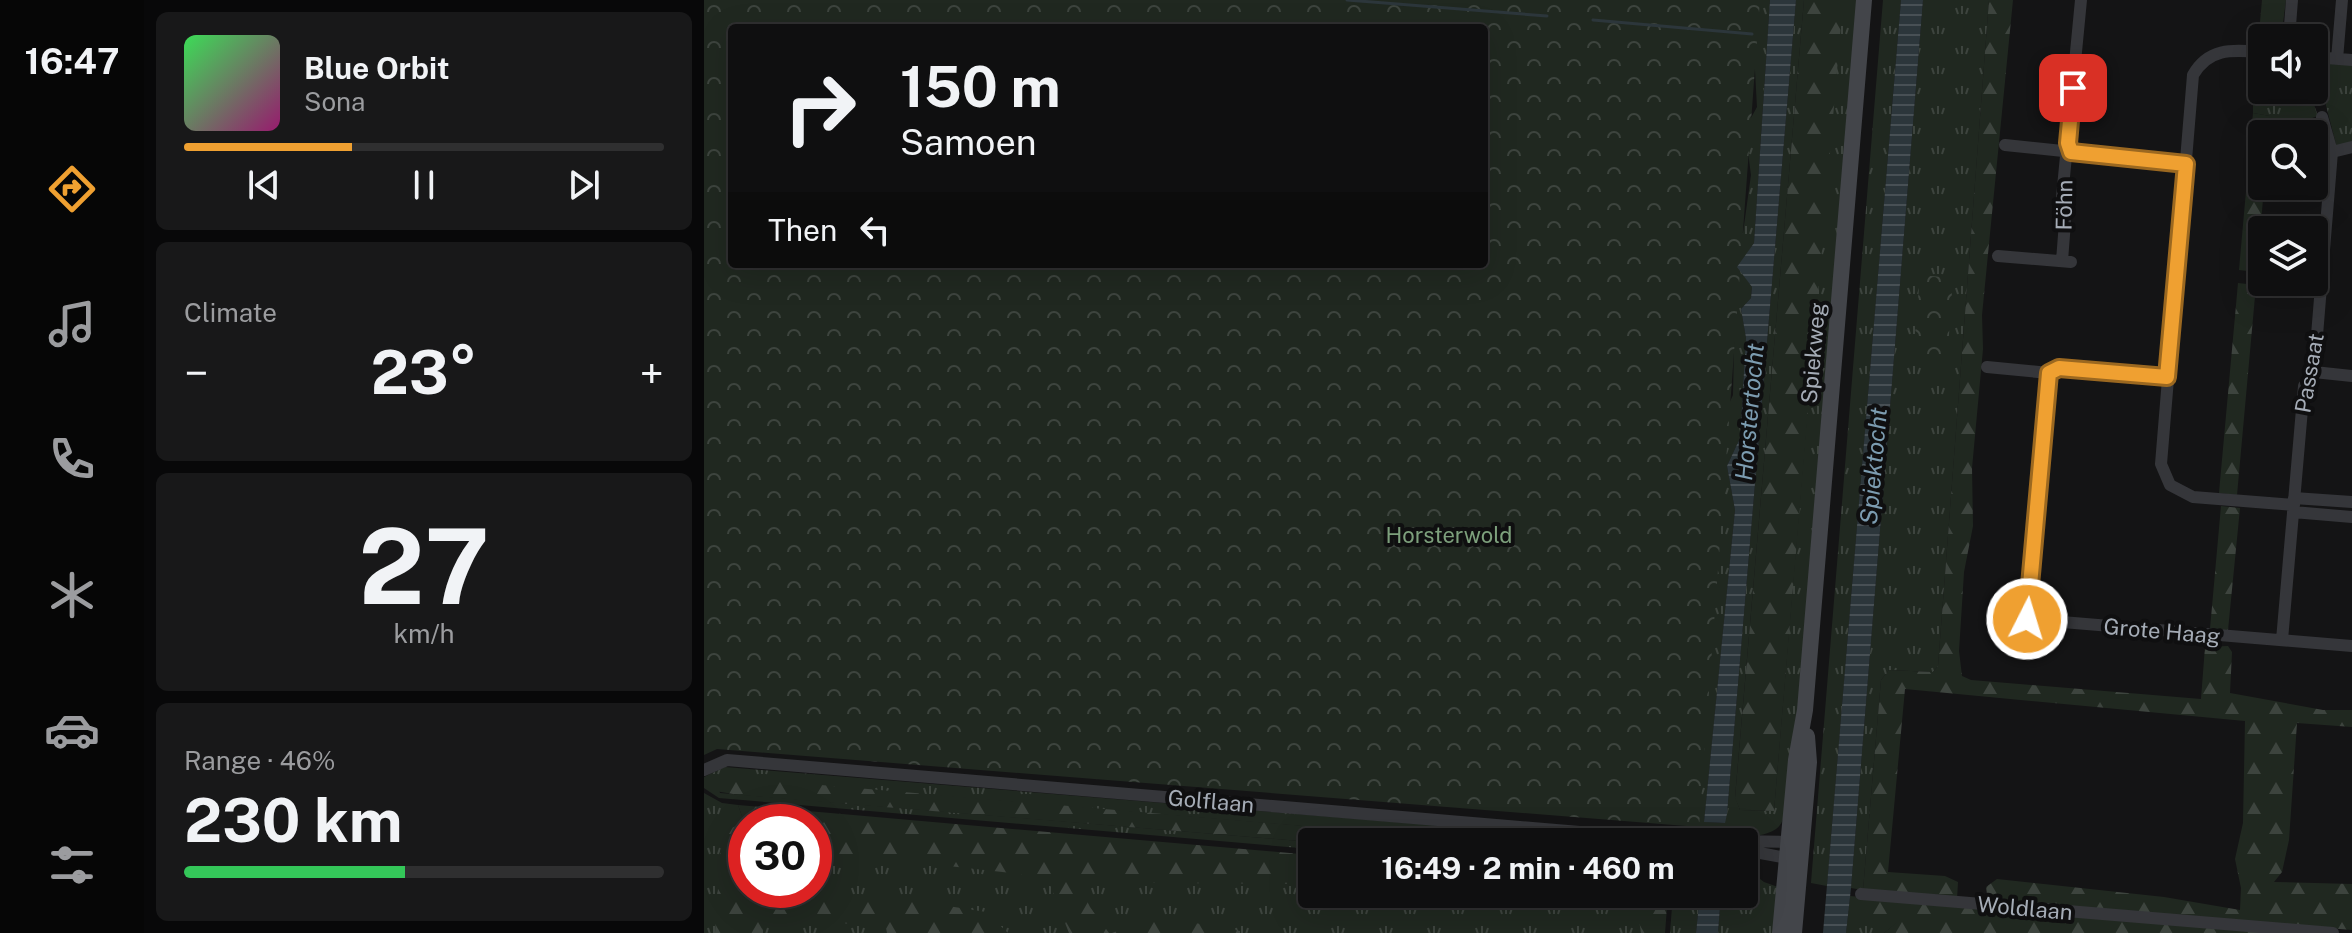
<!DOCTYPE html>
<html lang="en">
<head>
<meta charset="utf-8">
<style>
  :root { --surface:#0f0f10; --page:#181819; --text:#f1f3f6; --muted:#9b9c9f; --line:#2f2f30; --accent:#efa031 }
  body { margin:0; font-family:"Public Sans",sans-serif; background:var(--page); color:var(--text); height:100vh; display:flex; flex-direction:column; font-size:30px; white-space:nowrap }
  * { box-sizing:border-box; margin:0 }
  p { font-size:26px; color:var(--muted) }
  .icon { flex:none; width:44px; height:44px; fill:none; stroke:currentColor; stroke-width:2; stroke-linecap:round; stroke-linejoin:round }
  .map { position:relative; flex:1; overflow:hidden }
  .drawer { display:flex; flex-direction:column; gap:12px; padding:12px; background:#080809; width:560px }
  .drawer>* { flex:none }
  .guide { position:absolute; left:24px; top:24px; width:760px; height:244px; border-radius:8px; box-shadow:0 8px 32px #0002,0 0 0 2px var(--line); background:#0f0f10; color:var(--text); overflow:hidden }
  .buttons { position:absolute; left:1544px; top:24px; display:grid; gap:16px }
  .buttons a { display:grid; place-items:center; width:80px; height:80px; border-radius:8px; background:var(--surface); box-shadow:0 8px 32px #0002,0 0 0 2px var(--line); font-size:40px }
  .speed { position:absolute; left:24px; top:804px; display:flex; gap:16px; font-size:40px; font-weight:700; text-align:center }
  .speed>* { display:grid; place-content:center; width:104px; height:104px; border-radius:50%; background:var(--surface); box-shadow:0 8px 32px #0002,0 0 0 2px var(--line); line-height:1 }
  .speed .limit { border:12px solid #d22; background:#fff; color:#111 }
  .pin { position:absolute; display:grid; place-items:center; width:68px; height:68px; color:#fff; margin:-34px; border-radius:16px; box-shadow:0 4px 12px #0006 }
  .me { position:absolute; width:88px; margin:-44px; rotate:5deg; stroke-linejoin:round; filter:drop-shadow(0 0 6px #0008) }
  .turn { display:flex; align-items:center; gap:28px; height:168px; padding:0 40px; font-size:36px }
  .turn .icon { width:104px; height:104px; stroke-width:2.5 }
  .turn b { display:block; font-size:56px; line-height:68px }
  .then { display:flex; align-items:center; height:76px; padding:0 40px; background:#0003; gap:16px; font-size:30px }
  .big { font-size:60px; font-weight:700; line-height:1.1 }
  .drawer .tile { flex:1; display:flex; flex-direction:column; justify-content:center; gap:12px; min-width:0; padding:0 28px; border-radius:12px; background:var(--page) }
  .drawer .dial { align-items:center; gap:0 }
  .dial b { font-size:104px; line-height:1 }
  .song { display:flex; align-items:center; gap:24px }
  .cover { width:96px; height:96px; border-radius:12px; background:linear-gradient(135deg,hsl(130 70% 55%),hsl(320 70% 35%)) }
  .played { height:8px; border-radius:4px; background:linear-gradient(90deg,var(--accent) 35%,var(--line) 35%) }
  .keys { display:flex; justify-content:space-around; direction:ltr }
  .heat { display:flex; justify-content:space-between; align-items:center; font-size:44px; direction:ltr }
  .charge { height:12px; border-radius:6px; background:linear-gradient(90deg,#34c759 46%,var(--line) 0) }
  .trip { position:absolute; left:594px; top:828px; width:460px; height:80px; border-radius:8px; background:var(--surface); box-shadow:0 8px 32px #0002,0 0 0 2px var(--line); font-weight:700; line-height:80px; text-align:center }
  main { display:flex; flex:1; min-height:0 }
  .dock { display:flex; flex-direction:column; width:144px; justify-content:space-around; align-items:center; background:#060606; color:var(--muted) }
  .dock .icon { width:56px; height:56px }
  .dock .current { color:var(--accent) }
  .dock b { font-size:36px; color:var(--text) }
  .map>svg:first-child { display:block }
</style>
</head>
<body>
<main>
<nav class="dock">
<b>16:47</b>
<svg class="icon current" aria-label="directions" viewBox="0 0 24 24"><path d="M12 3l9 9-9 9-9-9zM9 14v-3h6M13 9l2 2-2 2"/></svg>
<svg class="icon" aria-label="music" viewBox="0 0 24 24"><path d="M9 18V5l10-2v13"/><circle cx="6" cy="18" r="3"/><circle cx="16" cy="16" r="3"/></svg>
<svg class="icon" aria-label="phone" viewBox="0 0 24 24"><path d="M5 4h4l2 5-3 2q2 4 5 5l2-3 5 2v4C11 20 4 13 5 4z"/></svg>
<svg class="icon" aria-label="climate" viewBox="0 0 24 24"><path d="M12 3v18M4 7l16 10M4 17L20 7"/></svg>
<svg class="icon" aria-label="car" viewBox="0 0 24 24"><path d="M5 17H2v-5l4-1 3-4h7l3 4 3 1v5h-3M9 17h6M6 11h13"/><circle cx="7" cy="17" r="2"/><circle cx="17" cy="17" r="2"/></svg>
<svg class="icon" aria-label="filters" viewBox="0 0 24 24"><path d="M4 7h16M4 17h16"/><circle cx="9" cy="7" r="2"/><circle cx="15" cy="17" r="2"/></svg>
</nav>
<section class="drawer">
<div class="tile">
<div class="song"><i class="cover"></i><div><b>Blue Orbit</b><p>Sona</p></div></div>
<div class="played"></div>
<div class="keys"><svg class="icon" aria-label="previous" viewBox="0 0 24 24"><path d="M18 5L8 12l10 7zM5 5v14"/></svg><svg class="icon" aria-label="pause" viewBox="0 0 24 24"><path d="M8 5v14M16 5v14"/></svg><svg class="icon" aria-label="next" viewBox="0 0 24 24"><path d="M6 5l10 7-10 7zM19 5v14"/></svg></div>
</div>
<div class="tile"><p>Climate</p>
<div class="heat"><a>−</a><b class="big">23°</b><a>+</a></div>
</div>
<div class="tile dial"><b>27</b><p>km/h</p></div>
<div class="tile"><p>Range · 46%</p><b class="big">230 km</b><div class="charge"></div></div>
</section>
<div class="map">
<svg width="1648" height="933" viewBox="0 0 1648 933">
  <defs>
    <pattern id="grass-tufts" width="24" height="20" patternUnits="userSpaceOnUse" patternTransform="scale(2)"><rect width="24" height="20" fill="#202820"/><path d="M3 7l-1-3M5 7V3M7 7l1-3M15 17l-1-3M17 17v-4M19 17l1-3" fill="none" stroke="#3d443e"/></pattern>
    <pattern id="forest-firs" width="22" height="20" patternUnits="userSpaceOnUse" patternTransform="scale(2)"><rect width="22" height="20" fill="#202820"/><path d="M5 1l3.5 6h-7zM16 11l3.5 6h-7z" fill="#3d443e"/></pattern>
    <pattern id="park-crowns" width="20" height="18" patternUnits="userSpaceOnUse" patternTransform="scale(2)"><rect width="20" height="18" fill="#202820"/><path d="M2 6a3 3 0 1 1 6 0M12 15a3 3 0 1 1 6 0" fill="none" stroke="#3d443e"/></pattern>
    <pattern id="water-rules" width="6" height="5" patternUnits="userSpaceOnUse" patternTransform="scale(2)"><rect width="6" height="5" fill="#2c363b"/><path d="M0 2.5h6" fill="none" stroke="#485055"/></pattern>
  </defs>
  <rect width="100%" height="100%" fill="#141415"/>
  <path fill="url(#grass-tufts)" d="M895,0l152,10 6,-10h13l-16,243 -16,24 14,20 -1,11 -10,11 5,29 -6,100 -13,28 8,44 -31,312 20,1 3,-9 69,-814h8l-69,797 5,13 34,1 68,-811h17l-60,720c-4,22 -6,99 -23,109 -18,12 -54,7 -75,7l-8,-16 20,-215 -5,-52 9,-30 -5,-59 3,-29 18,-40 2,-90 -24,-35 15,-24 17,-13 8,-58 -6,-46 12,-22 -2,-37 -6,-13 -148,-28 -13,-8 -5,-14z
    M1179,0h18l-74,886 -16,-3z
    M1219,0h66l-51,666 -5,6 -44,-2 -8,10 -18,210 -12,-2z
    M1549,58l9,1v31h47l9,26 -49,17 1,-17 -17,-3z
    M1611,63l37,2v79l-15,4z
    M21,767l914,75h-145l-780,-65 6,16 592,49v7l-593,-51 -15,-10v-11z
    M0,793l18,10 16,2 5,14 3,71h68v-58l498,39v23l315,3 29,36h-952z
    M1040,867l20,15 17,6 -4,45h-59l3,-39h23z
    M969,894h27l-4,39h-26z
    M1146,896l10,1 43,21 -19,15h-38z"/>
  <path fill="url(#forest-firs)" d="M1100,0h38v12l-68,799 -34,-1 -5,-12z
    M1285,0h24l-31,315 1,34 -11,119 1,58 -9,46 -5,79 3,25 9,4 230,19 4,-52 23,-1 4,6 -2,41 93,17h29v17l-55,-4 -8,117 -7,32 -8,10 78,2v46l-364,-29 -2,-14 11,-8 167,18 76,13 1,-22 -6,-29 8,-36 2,-102 -340,-32 -17,183 57,4 13,6 -1,17 -94,-9 18,-210 8,-10 44,2 5,-6z
    M1558,0h24l-5,38h-19v8l-4,-1z
    M1549,113l17,3 -1,18h-7l2,52 -7,86 -18,-2z
    M1534,283l18,2 -19,210 -18,-2z
    M1517,506l19,2 -12,122 -18,-1z
    M11,776l779,66h-182l-573,-47 -24,-4 -9,-11z
    M34,805l574,50v29l-155,-1 -83,-8 16,32 19,26h-40l-22,-56 -233,-26v-29h-68v68h58l31,7 75,3 76,12 22,21h-121l-1,-5 -89,-10 -1,8 -32,-3 -2,10h-47l6,-89 5,-14 13,-5 4,-6z
    M850,894h114l-3,39h-24l-3,-20 -17,-14z
    M1156,897l444,36h-420l18,-15 -43,-5z
    M452,916l84,15v2h-128z"/>
  <path fill="url(#park-crowns)" fill-rule="evenodd" d="M0,0h1056l-61,827 -982,-78 -13,6zM28,28h752v236h-752z
    M1216,275l33,3 -6,85 -34,-3z"/>
  <path fill="url(#water-rules)" d="M1066,0h26l-69,814 -2,9 -21,-1 31,-312 -8,-44 13,-28 6,-100 -5,-29 10,-11 1,-11 -15,-20 17,-24z
    M1197,0h22l-72,888 -5,45h-23z
    M996,894h21l-3,39h-22z"/>
  <g fill="none" stroke-linecap="round" stroke-linejoin="round">
    <path stroke="#2c363b" stroke-width="3" d="M643,0l200,16
      M889,20l159,14"/>
    <path stroke="#35363a" stroke-width="12" d="M1585,38l3,-38
      M1558,52c-29,-2 -53,-5 -69,23l-32,389 9,21 23,12 101,8
      M1610,57l38,3
      M1633,59l5,-59
      M1301,145l181,19
      M1628,152l20,-5
      M1294,256l73,6
      M1358,261l3,-39 -4,-14 20,-208
      M1283,367l62,6 10,-5 108,9
      M1610,372l38,4
      M1345,373l-22,246 325,27
      M1590,498l58,4
      M1589,512l59,5
      M1578,640l22,-254 10,-14 18,-220 -10,-35
      M0,770l23,-10 947,80 121,2
      M1040,850l48,9
      M1157,894l472,39"/>
    <path stroke="#43454a" stroke-width="16" d="M1076,933l16,-173 9,-50 59,-710
      M1090,933l15,-171 -2,-26"/>
  </g>
  <g fill="none" stroke-linecap="round" stroke-linejoin="round">
    <g stroke="#9b6820" stroke-width="20">
      <path id="route" d="M1323,619l22,-246 10,-5 108,9 19,-213 -115,-12 -3,-9 5,-55"/>
    </g>
    <use href="#route" stroke="#efa031" stroke-width="14"/>
  </g>
  <g text-anchor="middle" stroke-width="8" stroke-linejoin="round" paint-order="stroke">
    <g font-size="22" fill="#a5acb6" stroke="#0f0f10">
      <text transform="translate(1360 205) rotate(-89)" y="8">Föhn</text>
      <text transform="translate(1109 353) rotate(-85)" y="8">Spiekweg</text>
      <text transform="translate(1605 373) rotate(-80)" y="8">Passaat</text>
      <text transform="translate(1458 631) rotate(5)" y="8">Grote Haag</text>
      <text transform="translate(507 801) rotate(5)" y="8">Golflaan</text>
      <text transform="translate(1321 908) rotate(5)" y="8">Woldlaan</text>
    </g>
    <g font-size="22" fill="#7da07c" stroke="#0f0f10">
      <text x="745" y="543">Horsterwold</text>
    </g>
    <g font-size="24" font-style="italic" fill="#7c9cb0" stroke="#0f0f10">
      <text transform="translate(1046 412) rotate(-85)" y="8">Horstertocht</text>
      <text transform="translate(1170 466) rotate(-85)" y="8">Spiektocht</text>
    </g>
  </g>
</svg>
<div class="buttons">
<a><svg class="icon" aria-label="sound" viewBox="0 0 24 24"><path d="M4 9h4l5-4v14l-5-4H4zM17 9q2 3 0 6"/></svg></a>
<a><svg class="icon" aria-label="search" viewBox="0 0 24 24"><circle cx="10" cy="10" r="6"/><path d="M15 15l6 6"/></svg></a>
<a><svg class="icon" aria-label="layers" viewBox="0 0 24 24"><path d="M12 4l9 5-9 5-9-5zM3 14l9 5 9-5"/></svg></a>
</div>
<div class="speed"><div class="limit">30</div></div>
<div class="pin" style="left:1369px;top:88px;background:#d93025"><svg class="icon" aria-label="arrive" viewBox="0 0 24 24"><path d="M6 21V4h12l-3 4 3 4H6"/></svg></div>
<svg class="me" style="left:1323px;top:619px" viewBox="-20 -20 40 40"><circle r="17" fill="#efa031" stroke="#fff" stroke-width="3"/><path d="M0-11L8 9 0 5-8 9z" fill="#fff"/></svg>
<div class="trip">16:49 · 2 min · 460 m</div>
<div class="guide">
<div class="turn"><svg class="icon" aria-label="right" viewBox="0 0 24 24"><path d="M7 20v-9h11M14 6l5 5-5 5"/></svg><div><b>150 m</b>Samoen</div></div>
<div class="then">Then<svg class="icon" aria-label="left" viewBox="0 0 24 24"><path d="M17 20v-9H6M10 6l-5 5 5 5"/></svg></div>
</div>
</div>
</main>
</body>
</html>
